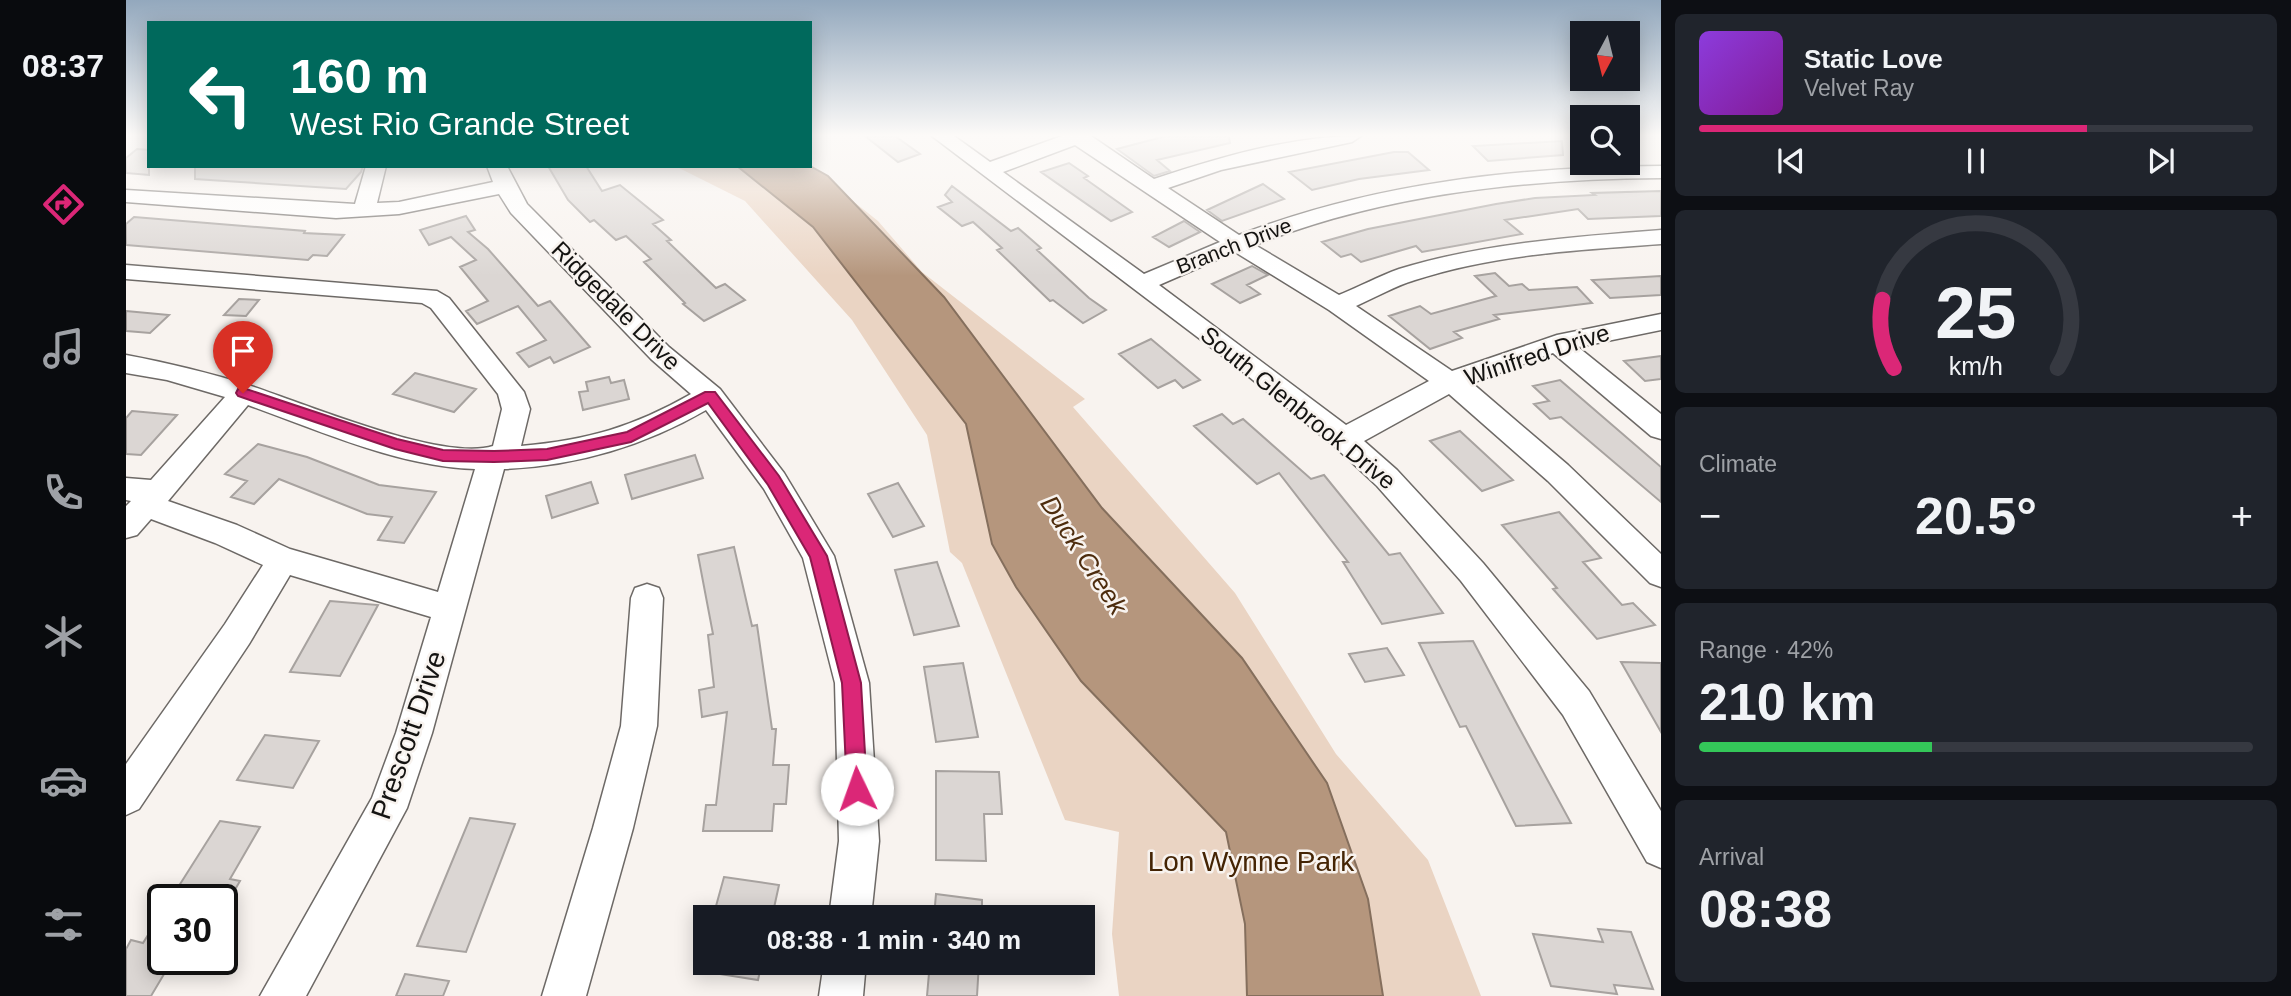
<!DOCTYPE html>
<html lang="en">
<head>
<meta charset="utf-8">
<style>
  :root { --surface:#171b24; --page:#20242c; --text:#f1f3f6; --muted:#9ea1a6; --line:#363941; --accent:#db2777 }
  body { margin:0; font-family:Arial,sans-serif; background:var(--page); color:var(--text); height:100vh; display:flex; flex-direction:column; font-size:26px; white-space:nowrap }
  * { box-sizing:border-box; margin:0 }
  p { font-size:23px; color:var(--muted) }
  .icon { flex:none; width:38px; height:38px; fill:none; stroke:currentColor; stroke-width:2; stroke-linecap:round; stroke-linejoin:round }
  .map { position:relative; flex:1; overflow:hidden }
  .panel { display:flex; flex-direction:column; gap:14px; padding:14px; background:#0d0f14; width:630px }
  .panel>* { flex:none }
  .guide { position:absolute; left:21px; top:21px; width:665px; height:147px; border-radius:0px; box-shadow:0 4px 18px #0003; background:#00695c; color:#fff; overflow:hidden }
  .needle { width:46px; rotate:187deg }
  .buttons { position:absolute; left:1444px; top:21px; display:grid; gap:14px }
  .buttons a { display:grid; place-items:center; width:70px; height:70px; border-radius:0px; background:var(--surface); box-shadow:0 4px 18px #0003; font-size:35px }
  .speed { position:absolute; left:21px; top:884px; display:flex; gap:14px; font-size:35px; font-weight:700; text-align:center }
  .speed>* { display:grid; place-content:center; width:91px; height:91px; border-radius:50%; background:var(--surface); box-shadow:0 4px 18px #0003; line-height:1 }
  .speed .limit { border:4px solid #111; border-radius:10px; background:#fff; color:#111 }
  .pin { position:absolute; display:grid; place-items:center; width:60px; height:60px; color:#fff; margin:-72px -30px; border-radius:50% 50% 50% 0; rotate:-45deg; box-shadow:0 0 7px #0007 }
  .pin .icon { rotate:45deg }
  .me { position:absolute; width:77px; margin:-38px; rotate:357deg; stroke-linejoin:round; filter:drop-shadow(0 0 5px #0008) }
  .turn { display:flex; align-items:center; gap:24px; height:147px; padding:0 28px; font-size:32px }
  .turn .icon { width:91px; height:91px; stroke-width:2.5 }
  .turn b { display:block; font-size:49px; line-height:60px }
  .big { font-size:52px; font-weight:600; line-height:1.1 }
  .panel .tile { flex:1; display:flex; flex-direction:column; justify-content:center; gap:10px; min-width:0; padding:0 24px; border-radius:10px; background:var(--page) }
  .panel .dial { align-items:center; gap:0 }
  .dial svg { height:182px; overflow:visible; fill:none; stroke:var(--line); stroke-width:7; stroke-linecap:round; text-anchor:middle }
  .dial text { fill:var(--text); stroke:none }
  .song { display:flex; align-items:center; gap:21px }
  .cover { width:84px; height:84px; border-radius:10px; background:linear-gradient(135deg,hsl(270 70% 55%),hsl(290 70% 35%)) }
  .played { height:7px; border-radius:4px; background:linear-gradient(90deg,var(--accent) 70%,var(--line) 70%) }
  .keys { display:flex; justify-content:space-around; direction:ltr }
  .heat { display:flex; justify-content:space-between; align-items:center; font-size:38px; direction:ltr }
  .charge { height:10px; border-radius:5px; background:linear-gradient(90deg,#34c759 42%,var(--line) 0) }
  .trip { position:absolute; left:567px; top:905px; width:402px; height:70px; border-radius:0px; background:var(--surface); box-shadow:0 4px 18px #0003; font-weight:600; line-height:70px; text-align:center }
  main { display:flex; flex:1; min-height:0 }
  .menu { display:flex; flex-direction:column; width:126px; justify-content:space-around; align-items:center; background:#090b0e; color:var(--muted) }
  .menu .icon { width:49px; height:49px }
  .menu .current { color:var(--accent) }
  .menu b { font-size:32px; color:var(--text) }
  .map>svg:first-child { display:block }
</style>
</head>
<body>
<main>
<nav class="menu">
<b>08:37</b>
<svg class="icon current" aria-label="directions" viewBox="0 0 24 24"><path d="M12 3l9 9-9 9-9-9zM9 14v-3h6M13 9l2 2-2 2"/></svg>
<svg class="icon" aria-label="music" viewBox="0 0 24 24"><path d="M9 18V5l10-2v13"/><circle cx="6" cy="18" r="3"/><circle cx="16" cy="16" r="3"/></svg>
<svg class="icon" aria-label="phone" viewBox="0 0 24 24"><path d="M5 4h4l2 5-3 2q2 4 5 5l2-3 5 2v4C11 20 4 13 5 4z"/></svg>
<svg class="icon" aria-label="climate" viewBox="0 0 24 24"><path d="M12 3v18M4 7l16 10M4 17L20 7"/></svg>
<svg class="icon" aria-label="car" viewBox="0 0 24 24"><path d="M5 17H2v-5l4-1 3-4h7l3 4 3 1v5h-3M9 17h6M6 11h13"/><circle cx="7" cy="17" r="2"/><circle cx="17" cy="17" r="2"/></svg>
<svg class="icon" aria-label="filters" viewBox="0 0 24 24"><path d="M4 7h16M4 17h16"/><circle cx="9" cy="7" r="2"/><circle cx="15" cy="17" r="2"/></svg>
</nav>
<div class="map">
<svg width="1535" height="996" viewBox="0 0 1535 996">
  <rect width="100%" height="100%" fill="#f8f3ef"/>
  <path fill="#ead4c3" d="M549,166h134l69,55 44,51 163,127 -12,8 162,186 101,161 92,106 53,136h-362l-7,-62 7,-102 -54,-12 -103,-257 -12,-11 -23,-117 -75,-115 -107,-119z"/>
  <path fill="#b5967d" stroke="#856f5d" stroke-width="2" d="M611,166h73l18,10 116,121 158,211 140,150 85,125 41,116 15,97h-136l-2,-72 -19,-92 -145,-151 -65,-94 -24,-43 -26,-120 -153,-197z"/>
  <path fill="#dbd6d3" stroke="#a7a29f" stroke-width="2" d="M739,136h30l25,18 -22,8z
    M1040,136h63l1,7 -73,17 13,11 -16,5 -37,-27z
    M1436,141l1,14 -75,6 -15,-15z
    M11,149l12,1v25l-23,-2v-15z
    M1268,152h14l21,18 -70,9 -47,11 -23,-18z
    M943,163l19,13 -4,2 48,34 -21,9 -70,-49z
    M69,166h168l-2,6 -15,17 -151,-10z
    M422,166h38l16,25 18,-6 43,35 -10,4 18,16 -4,1 49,47 9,-4 20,16 -41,21 -21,-17 2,-1 -41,-41 7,-3 -25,-23 -10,4 -22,-20 -4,2 -22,-22z
    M1137,184l21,15 -62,22 -15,-11z
    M826,186l59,45 7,-3 23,20 -4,2 52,48 17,12 -23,13 -30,-23 -3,1 -53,-51 5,-2 -29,-26 -11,4 -24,-19 14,-5 -7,-7z
    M1535,191v25l-73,3 -10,-10 -73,11 17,14 -100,18 -6,-6 -55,16 -10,-8 -10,3 -19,-15 46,-13 128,-25 39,-6 60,-3 -3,-2z
    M340,216l9,14 -7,2 20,17 50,57 12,-5 40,46 -36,16 -4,-6 -21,10 -12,-14 29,-13 -28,-34 -41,18 -11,-13 22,-10 -28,-34 16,-7 -25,-23 -22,8 -9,-15z
    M8,217l171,14 -1,2 40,2 -17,21 -14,-1 -5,5 -182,-15v-21z
    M1058,221l16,11 -31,15 -16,-10z
    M1126,266l16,9 -21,10 13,9 -20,9 -28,-19z
    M1369,273l14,13 13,-2 7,6 48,-3 15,16 -98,12 5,4 -45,13 8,6 -32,11 -41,-33 31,-10 11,8 65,-18 -21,-20z
    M1535,276v19l-51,3 -18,-18z
    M113,299l20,1 -13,16 -22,-1z
    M0,311l43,4 -19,18 -24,-2z
    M1025,339l49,41 -17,8 -8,-8 -17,8 -39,-34z
    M1535,356v23l-16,2 -21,-20z
    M289,373l61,16 -22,23 -61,-18z
    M483,377l2,6 13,-3 5,19 -46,11 -4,-18 9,-1 -2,-9z
    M1434,380l101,87v35l-100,-85 -11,2 -16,-15 15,-3 -16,-15z
    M6,411l45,4 -36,40 -15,-1v-36z
    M1096,414l11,10 10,-5 68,60 13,-4 65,80 11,-2 43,60 -61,11 -39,-62h5l-69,-89 -22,11 -63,-58z
    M1334,431l53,49 -31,11 -52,-50z
    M132,444l49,13 72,28 57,7 -32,51 -26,-3 14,-23 -25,-3 -88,-35 -25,25 -23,-7 16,-16 -22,-7z
    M569,455l8,23 -71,21 -7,-24z
    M465,482l7,21 -46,15 -6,-22z
    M772,483l26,43 -31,11 -25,-43z
    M1433,512l42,46 -18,4 39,43 11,-2 22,22 -58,14 -44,-50 4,-1 -55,-63z
    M608,547l18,79 5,-1 15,104h4l-3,36h16l-3,39h-12l-2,27h-69l3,-26h10l11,-93 -25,5 -3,-27 15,-3 -6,-52 5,-1 -15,-79z
    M811,562l22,64 -45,9 -19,-65z
    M204,601l48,4 -38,71 -50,-4z
    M1347,641l44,83 54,99 -55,3 -50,-100 -6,1 -41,-84z
    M1261,648l17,27 -39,7 -16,-28z
    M1495,662l40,1v69z
    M837,663l15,74 -42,5 -12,-75z
    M139,735l54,6 -26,47 -56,-8z
    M810,771l63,1 3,42h-18l2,47 -50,-1z
    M344,818l45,6 -49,128 -49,-6z
    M94,821l40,6 -30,52 10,2 -11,19h-59z
    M598,877l55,8 -7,32h-59z
    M810,894l46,6v17h-48z
    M37,911v48h10l-22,37h-25v-47l5,-9 12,3z
    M1472,929l33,3 22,57 -39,-4 3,9 -66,-8 -18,-52 70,8z
    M582,962h54l-4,18 -51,-8z
    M804,962h49l-2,34h-50z
    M279,974l44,7 -6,15h-47z"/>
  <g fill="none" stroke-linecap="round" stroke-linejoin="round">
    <g stroke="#6d6966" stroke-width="3">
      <path id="minor" d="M806,136h22l36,26 72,-26h29l63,43c67,-22 137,-43 207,-43l-9,6 -131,28 -53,18 71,47c135,-52 278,-68 422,-69v12c-138,1 -277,16 -406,67l84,50c20,-8 40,-19 60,-26 85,-26 173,-32 262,-39v14c-83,6 -166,10 -246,36 -20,6 -39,17 -59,26l96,65 105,-36 104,-21v16l-83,17 83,67v25l-10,-3 -98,-83 -81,30 96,82 93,89v33l-11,-4 -102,-102 -99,-87 -85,47 33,29 86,93 106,128 72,120v57l-14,-6 -84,-147 -102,-134 -84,-95 -43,-40 -97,-79zM949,145l145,97 -76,32 -141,-102zM1109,252l94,58 100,71 -83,44 -187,-140z
        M240,166h20l-9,37 22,-1 94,-20 -6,-16h20l20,38 142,143 51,42 64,84 50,83 35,127 10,158 -8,76h-42l10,-76 -4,-158 -32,-125 -39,-69 -58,-79c-62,36 -130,56 -202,59l-72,264 -25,75 -101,188h-46l112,-198 24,-65 35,-116 -141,-42 -41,69 -110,165 -13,6v-51l99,-140 38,-59 -48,-22 -64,-24 -14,16 -11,3v-32l5,-5 -5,-1v-22l25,2 74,-83 -58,-17 -41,-7v-18c43,8 84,18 125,31 53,17 191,76 242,60l9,-37 -4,-15 -67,-86 -9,-5 -296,-24v-14l311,26 12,7 75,94 6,17 -9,37c67,-6 112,-19 170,-52l-40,-35 -140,-146 -12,-19 -100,20 -63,4 -210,-16v-12l229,14zM122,405c73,26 149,61 227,64l-37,123 -148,-43 -53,-24 -69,-24z
        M521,584l12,4 4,10 -6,128 -24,102 -47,168h-44l51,-168 28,-102 10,-128 4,-10z
        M698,962h42l-3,34h-44z"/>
    </g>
    <use href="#minor" fill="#fff" fill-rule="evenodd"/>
  </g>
  <linearGradient id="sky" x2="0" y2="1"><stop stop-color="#93a8bd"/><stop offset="0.49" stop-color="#fcfaf8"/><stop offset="1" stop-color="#fcfaf8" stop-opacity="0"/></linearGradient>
  <rect width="1535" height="276" fill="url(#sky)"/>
  <path fill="#db2777" stroke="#8e194d" stroke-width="2" d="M117,388l154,51 46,11 51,1 53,-2 80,-17 78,-40h10l64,84 48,80 34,127 6,106 -3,7 -7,3 -7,-3 -3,-7 -5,-106 -32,-126 -42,-72 -60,-82 -77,39 -84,18 -53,2 -51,-1 -48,-12 -157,-53 -2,-3 2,-4z"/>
  <g text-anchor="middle" stroke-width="5" stroke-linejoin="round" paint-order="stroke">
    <g font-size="21" fill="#141311" stroke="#f8f3ef">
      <text transform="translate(1108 246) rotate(-21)" y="7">Branch Drive</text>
    </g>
    <g font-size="24" fill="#141311" stroke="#f8f3ef">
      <text transform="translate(490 306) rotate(45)" y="8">Ridgedale Drive</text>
      <text transform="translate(1411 355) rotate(-18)" y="8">Winifred Drive</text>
      <text transform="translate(1172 408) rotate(39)" y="8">South Glenbrook Drive</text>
    </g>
    <g font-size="26" font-style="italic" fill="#4d2c0d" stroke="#f8f3ef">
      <text transform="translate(958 555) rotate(57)" y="9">Duck Creek</text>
    </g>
    <g font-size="28" fill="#141311" stroke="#f8f3ef">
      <text transform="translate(282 735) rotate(-71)" y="10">Prescott Drive</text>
    </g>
    <g font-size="28" fill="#442404" stroke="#f8f3ef">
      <text x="1125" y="871">Lon Wynne Park</text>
    </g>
  </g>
</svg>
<div class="buttons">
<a><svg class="needle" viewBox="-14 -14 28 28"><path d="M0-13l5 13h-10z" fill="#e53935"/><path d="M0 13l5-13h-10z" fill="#9ea1a6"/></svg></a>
<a><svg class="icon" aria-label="search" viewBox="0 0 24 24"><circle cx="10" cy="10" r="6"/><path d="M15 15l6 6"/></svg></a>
</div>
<div class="speed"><div class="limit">30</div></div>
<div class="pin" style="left:117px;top:393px;background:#d93025"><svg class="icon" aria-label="arrive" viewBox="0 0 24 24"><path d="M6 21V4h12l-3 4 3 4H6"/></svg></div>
<svg class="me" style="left:731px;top:789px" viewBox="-20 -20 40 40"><circle r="19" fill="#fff"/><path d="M0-13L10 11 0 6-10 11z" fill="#db2777"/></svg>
<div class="trip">08:38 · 1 min · 340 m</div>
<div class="guide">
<div class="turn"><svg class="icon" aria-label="left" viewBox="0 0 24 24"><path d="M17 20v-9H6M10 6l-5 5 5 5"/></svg><div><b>160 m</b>West Rio Grande Street</div></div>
</div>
</div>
<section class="panel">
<div class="tile">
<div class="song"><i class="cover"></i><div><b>Static Love</b><p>Velvet Ray</p></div></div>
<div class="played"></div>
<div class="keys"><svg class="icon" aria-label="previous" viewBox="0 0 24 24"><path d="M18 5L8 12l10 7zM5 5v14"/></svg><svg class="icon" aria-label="pause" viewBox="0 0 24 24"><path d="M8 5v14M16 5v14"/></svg><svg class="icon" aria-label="next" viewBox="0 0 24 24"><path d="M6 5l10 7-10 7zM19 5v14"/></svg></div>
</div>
<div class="tile dial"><svg viewBox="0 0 100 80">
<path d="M14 69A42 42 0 1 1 86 69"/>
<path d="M14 69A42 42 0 0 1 9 39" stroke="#db2777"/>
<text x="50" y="56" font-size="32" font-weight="700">25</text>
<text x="50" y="72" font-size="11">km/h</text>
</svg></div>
<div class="tile"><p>Climate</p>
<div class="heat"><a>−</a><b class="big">20.5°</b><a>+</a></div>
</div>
<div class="tile"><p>Range · 42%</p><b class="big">210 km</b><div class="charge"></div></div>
<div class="tile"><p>Arrival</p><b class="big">08:38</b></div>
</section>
</main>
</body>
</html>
